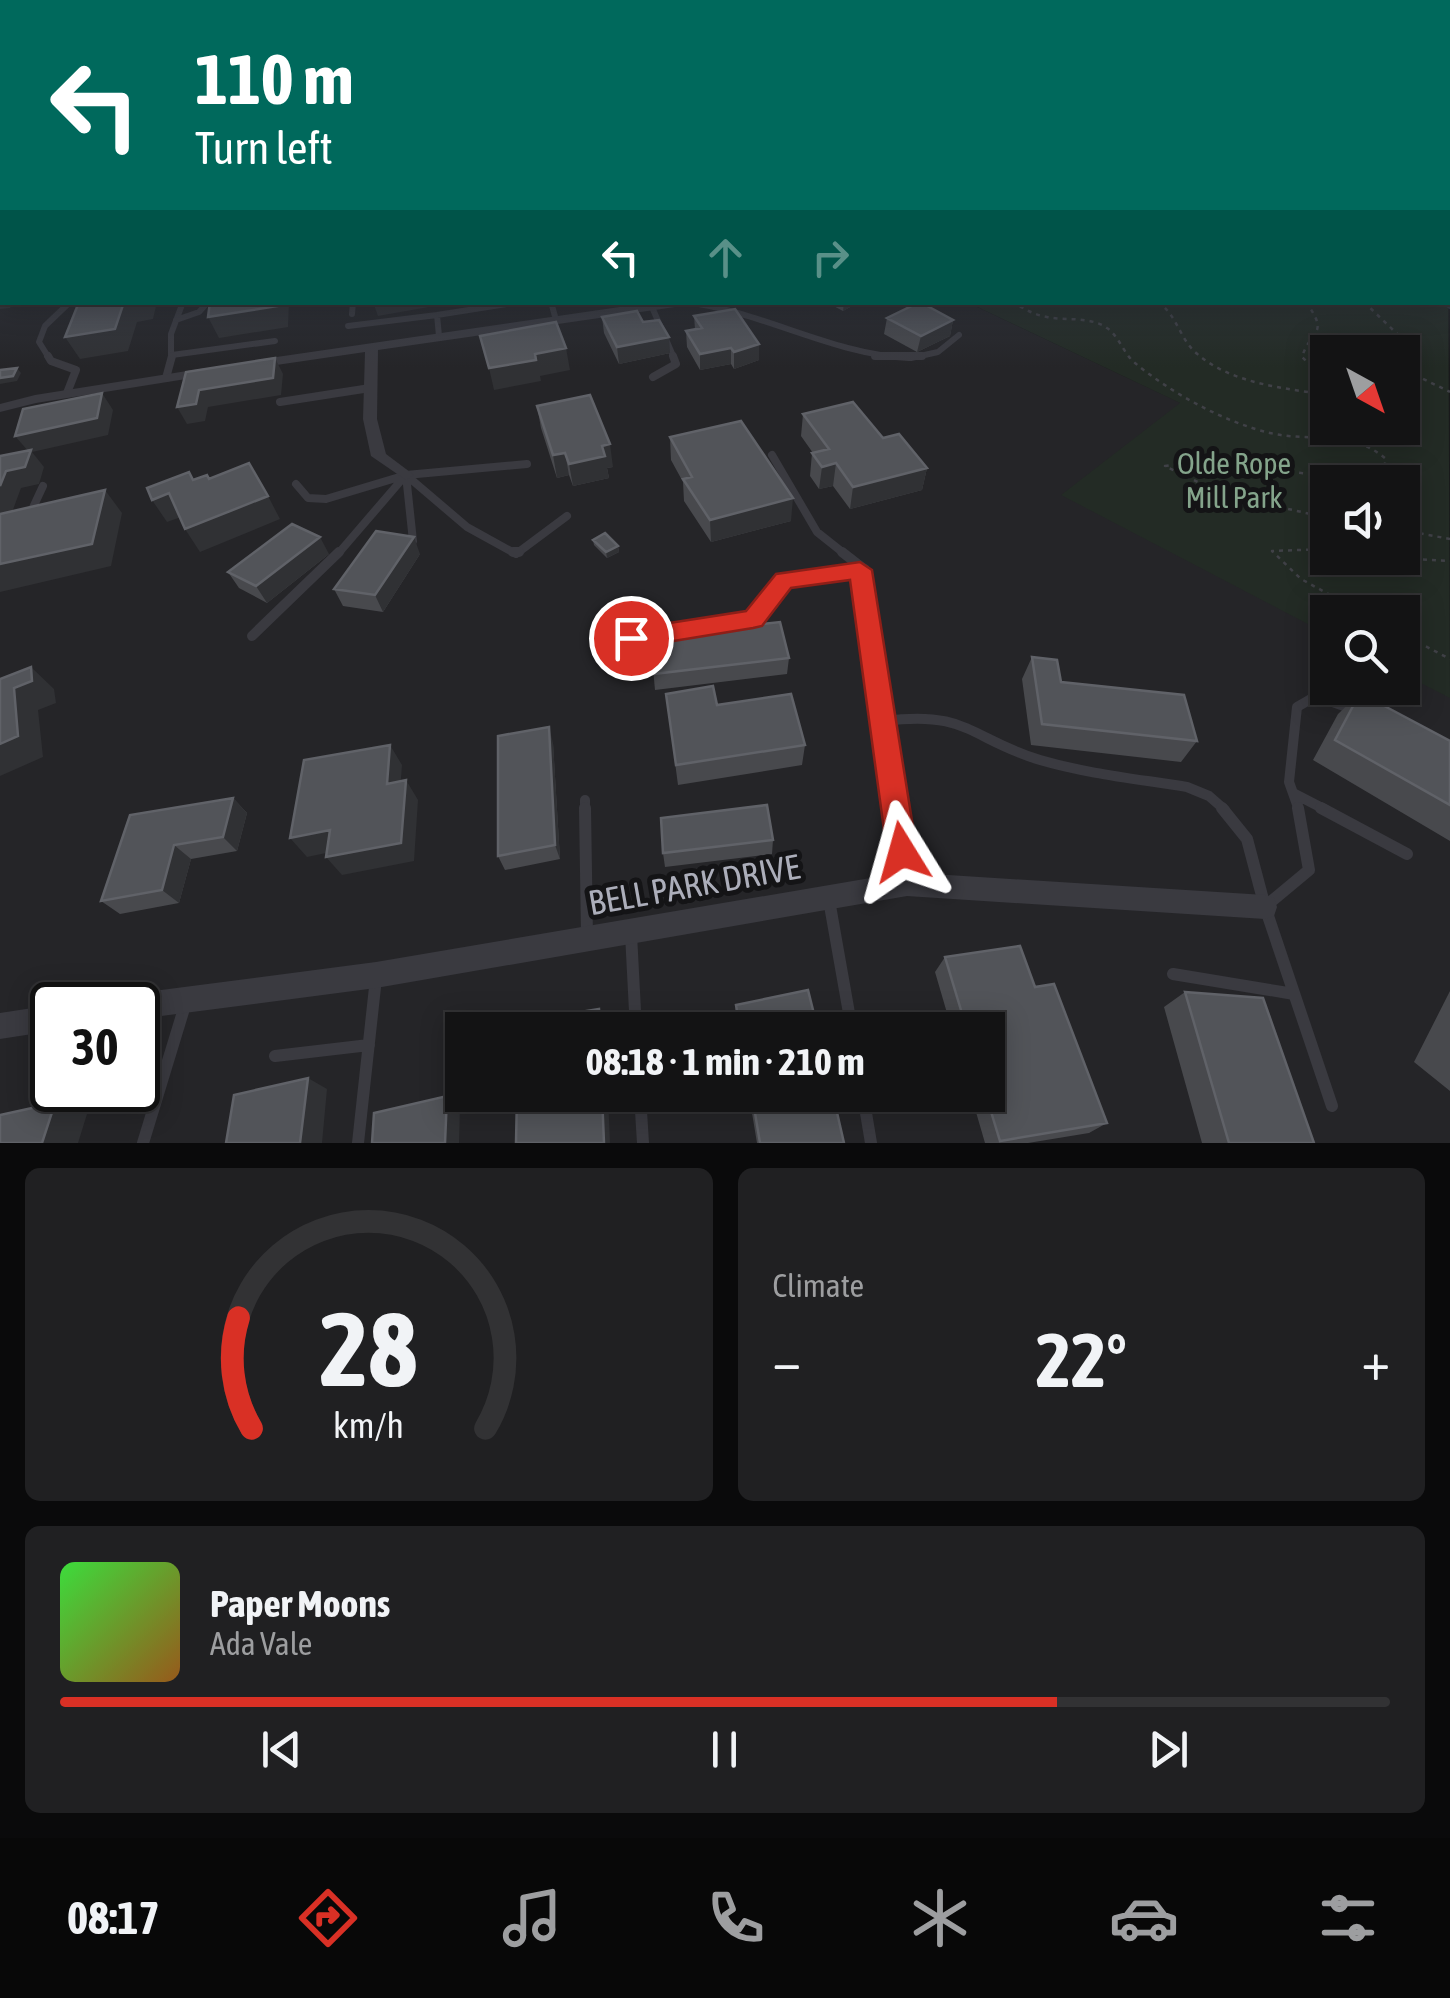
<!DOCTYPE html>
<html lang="en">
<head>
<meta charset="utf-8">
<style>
  :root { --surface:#131314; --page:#202022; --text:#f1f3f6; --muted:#9d9ea0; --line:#323234; --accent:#d93025 }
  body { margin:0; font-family:"Asap Condensed",sans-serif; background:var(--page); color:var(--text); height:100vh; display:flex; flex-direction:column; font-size:38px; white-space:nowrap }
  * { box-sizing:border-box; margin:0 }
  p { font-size:32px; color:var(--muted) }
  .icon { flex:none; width:55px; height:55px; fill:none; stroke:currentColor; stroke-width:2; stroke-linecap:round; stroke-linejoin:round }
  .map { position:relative; height:1143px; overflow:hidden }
  .drawer { display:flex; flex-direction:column; gap:25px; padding:25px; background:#0a0a0b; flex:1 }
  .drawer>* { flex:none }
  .banner { position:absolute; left:0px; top:0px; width:1450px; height:305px; box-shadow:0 5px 25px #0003,0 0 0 2px var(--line); background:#00695c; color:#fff; overflow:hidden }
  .needle { width:65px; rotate:140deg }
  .controls { position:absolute; left:1310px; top:335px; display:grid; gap:20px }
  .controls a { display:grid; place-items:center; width:110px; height:110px; border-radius:0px; background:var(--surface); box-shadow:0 5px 25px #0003,0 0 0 2px var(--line); font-size:50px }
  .speed { position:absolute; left:30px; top:982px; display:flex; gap:20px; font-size:50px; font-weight:700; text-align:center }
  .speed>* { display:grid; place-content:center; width:130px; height:130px; border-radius:50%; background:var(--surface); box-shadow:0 5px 25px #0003,0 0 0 2px var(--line); line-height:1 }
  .speed .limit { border:5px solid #111; border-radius:15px; background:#fff; color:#111 }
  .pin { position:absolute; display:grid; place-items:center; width:85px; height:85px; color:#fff; margin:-42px; border:5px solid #fff; border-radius:50%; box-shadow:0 2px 10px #0007 }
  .me { position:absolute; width:110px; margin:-55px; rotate:352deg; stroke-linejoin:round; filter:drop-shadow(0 0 8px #0008) }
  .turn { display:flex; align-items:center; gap:35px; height:210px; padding:0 30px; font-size:45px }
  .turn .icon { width:130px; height:130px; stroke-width:2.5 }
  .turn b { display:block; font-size:70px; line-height:85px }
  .lanes { display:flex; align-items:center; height:95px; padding:0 30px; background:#0003; justify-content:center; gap:50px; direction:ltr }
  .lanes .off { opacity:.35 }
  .big { font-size:75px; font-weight:700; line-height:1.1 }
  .drawer .widget { flex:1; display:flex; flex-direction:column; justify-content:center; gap:15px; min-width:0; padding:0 35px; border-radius:15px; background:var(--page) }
  .drawer .dial { align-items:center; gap:0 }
  .dial svg { height:260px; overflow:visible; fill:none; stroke:var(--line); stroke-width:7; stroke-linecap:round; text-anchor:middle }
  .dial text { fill:var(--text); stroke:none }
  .song { display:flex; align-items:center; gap:30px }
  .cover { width:120px; height:120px; border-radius:15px; background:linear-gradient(135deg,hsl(120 70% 55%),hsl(30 70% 35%)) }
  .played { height:10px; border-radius:5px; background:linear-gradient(90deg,var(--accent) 75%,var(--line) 75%) }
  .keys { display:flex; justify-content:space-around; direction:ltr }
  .heat { display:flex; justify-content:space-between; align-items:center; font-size:55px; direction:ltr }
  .drawer .tiles { flex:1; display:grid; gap:25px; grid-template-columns:1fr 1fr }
  .widget:last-child { grid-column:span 2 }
  .trip { position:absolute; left:445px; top:1012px; width:560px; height:100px; border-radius:0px; background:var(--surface); box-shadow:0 5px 25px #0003,0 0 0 2px var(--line); font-weight:700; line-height:100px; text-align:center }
  .dock { display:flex; height:160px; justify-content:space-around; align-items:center; background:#080808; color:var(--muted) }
  .dock .icon { width:70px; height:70px }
  .dock .on { color:var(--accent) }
  .dock b { font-size:45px; color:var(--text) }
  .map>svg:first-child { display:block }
</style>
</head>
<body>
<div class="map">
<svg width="1450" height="1143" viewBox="0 0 1450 1143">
  <rect width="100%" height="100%" fill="#19191b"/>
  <path fill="#252528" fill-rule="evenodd" d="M0,255l2,47 967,1 379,179h-20v206h74l1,-27 47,26v456h-1450zM52,1005h86v85h-86zM462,1030h526v65h-526z"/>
  <path fill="#232b25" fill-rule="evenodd" d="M1448,222l2,476 -47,-24 -1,-62h-74l-1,22 -266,-139 119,-92 -211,-100 479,-1zM1328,352h74v76h-74zM1328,482h74v76h-74z"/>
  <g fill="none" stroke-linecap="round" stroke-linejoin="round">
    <path stroke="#2f353f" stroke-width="4" d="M1443,302l7,5"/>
    <path stroke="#404147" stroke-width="2.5" stroke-dasharray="4 5" stroke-linecap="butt" d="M1012,302c11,6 22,13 35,15 19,4 43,-1 60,11 12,8 16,25 28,35 36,30 89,59 135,70 43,10 80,-5 116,26l-3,12 -23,7 -176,-15 -19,3 57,28 106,24
      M1158,302c19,13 21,35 37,50 35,32 89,36 133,43
      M1306,302c24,34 5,26 -4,55l26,25
      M1364,302l53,51 -2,12 -10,5 45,22
      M1402,530l48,9
      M1328,549l-56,2 29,28 60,33
      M1396,558l54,3
      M1402,634l48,25"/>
    <path stroke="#3a3a40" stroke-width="6" d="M551,302l5,18
      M685,302c77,9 145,52 224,56
      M652,307l22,51
      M352,314l1,-12
      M176,320l23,-8 9,-10
      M348,326l89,-11
      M439,336l-2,-21 82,-13
      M172,355l103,-14
      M49,358l-10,-16 6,-16 25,-24
      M171,358v-24l12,-32
      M911,358l27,-6 21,-17"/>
    <path stroke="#3a3a40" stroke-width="8" d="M48,356l3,5 25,9 -9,23
      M875,356h47
      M653,377l23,-13 -3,-8
      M166,378l6,-22
      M280,402l90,-14
      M772,455l45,77 29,23
      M406,475l61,52 49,27 51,-38
      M406,475l7,66
      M296,484l12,14 18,1 80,-24 121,-11
      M30,514l13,-28
      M337,555l67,-78"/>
    <path stroke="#3a3a40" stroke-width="10" d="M513,552h6
      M842,552l18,14
      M252,636l87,-84
      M631,638l122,-19 31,-39 76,-9
      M885,721c82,-11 86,18 155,39 48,14 98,19 147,27l22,9 16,14
      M1293,793l33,17
      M585,800v10
      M1299,810l-10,-28 8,-75 19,-11 39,14"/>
    <path stroke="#3a3a40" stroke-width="12" d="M585,808l2,128
      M1222,808l25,31 18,68 67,199
      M1321,808l86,46
      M829,900l23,130
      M1267,905l42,-35 -11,-62
      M631,934l5,96
      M1173,974l121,20
      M275,1056l94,-11
      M640,1095l3,48
      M863,1095l8,48
      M143,1143l43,-141
      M358,1143l18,-165"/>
    <path fill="#3a3a40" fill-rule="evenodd" d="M654,302h34l-6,4 -304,44 -1,69 9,35 28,21 -8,5 -35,-24 -8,-37 2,-67 -109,16 -7,-4 7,-4z
      M206,368l7,4 -2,3 -175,28 -36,9v-8l35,-9z
      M860,560l9,6 48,307 348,22 9,3 3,9 -3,9 -9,3 -358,-23 -531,92 -238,31v-14h-13l4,-8 9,-4 238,-31 518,-88 -43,-308z
      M52,1005v26l-52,8v-26z"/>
  </g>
  <path fill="#48494d" d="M826,302h33l-16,9z
    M694,316l65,44 -25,9 -3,-5 -31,6 -13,-23 -1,-16 9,-2z
    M602,317l41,5 27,31 -51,11 -15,-31z
    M887,318l66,2 -3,16 -33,16 -33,-18z
    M537,406l76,61 -6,1 2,10 -36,8 -4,-11 -12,3 -16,-50z
    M803,414l80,24 44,30 -5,22 -72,19 -17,-23 -14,3 -9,-13 2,-23h1l-12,-17z
    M670,437l121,84 -80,21 -27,-41 -1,-19 -12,-22z
    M593,540l25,6 1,6 -12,6 -13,-13z
    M329,554l-62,49 -28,-15 -11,-16z
    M420,554l-37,58 -40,-6 -9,-17z
    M650,637l139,21 -2,16 -132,16z
    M1032,657l29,25 136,59 -16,21 -150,-17 -9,-66z
    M1360,693l90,48v100l-137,-81 25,-46z
    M666,694l51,11 88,40 -3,20 -124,20z
    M553,743l7,116 -55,11 -7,-14z
    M233,798l14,15 -10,38 -46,8 -12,44 -59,11 -19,-13z
    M773,840l-1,14 -107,13 -2,-14z
    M945,957l90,30 72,136 -18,10 -61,10h-43l-14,-48h17v-65h-36l-17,-58z
    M1450,991v100l-36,-29z
    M1185,992l129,151h-112l-38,-136z
    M736,1005l82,25h-81l-2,-11z
    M749,1095h84l11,48h-87z"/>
  <path fill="#303134" d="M2,214v21l-2,2v-22z
    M2,286v16h11l-3,6 -10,1v-19z
    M124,302h33l-4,17 -16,3 -9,29 -48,8 -15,-22z
    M279,302h10l-1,25 -69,11 -11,-21z
    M373,302h84l-79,14z
    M844,302h15l-16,9z
    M953,320l-3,16 -33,16 4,-16z
    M669,337l1,16 -51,11 -2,-17z
    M759,344v16l-25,9v-17z
    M566,348l4,22 -30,6 1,5 -47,9 -5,-22 46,-14z
    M731,348v16l-31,6v-16z
    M275,358l8,16 -2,21 -73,12 -3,14 -18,3 -10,-17 22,-17z
    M17,368l4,5 -4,8 -17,3v-6z
    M102,393l11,17 -5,25 -76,17 12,15 -5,17 -18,4 -10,27 -11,2v-31l6,-15 23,-19 -14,-16z
    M610,444l3,23 -6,1 2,10 -36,8 -4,-22 33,-18z
    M565,453l4,22 -12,3 -4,-23z
    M836,463l-3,23 -14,3 3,-22z
    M927,468l-5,22 -72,19 3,-22z
    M105,490l17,23 -11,53 -111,26v-28z
    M169,493l15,23 -17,6 -15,-22z
    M268,496l12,23 -80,33 -15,-23z
    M793,498l-2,23 -80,21 -1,-22z
    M320,537l9,17 -62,49 -11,-17z
    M414,537l6,17 -37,58 -8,-17z
    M618,546l1,6 -12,6 -1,-6z
    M31,667l23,22 2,14 -18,7 5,47 -43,19v-32l14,-56z
    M549,727l4,16 7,116 -5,-14z
    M390,745l12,20 -3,39 -12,-20z
    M406,780l12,20 -4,61 -72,14 -16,-18z
    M233,798l14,15 -10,38 -14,-14z
    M330,830l15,19 -38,8 -17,-19z
    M174,845l17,14 -12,44 -17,-13z
    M599,1009l5,14 1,7h-5z
    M308,1078l19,11 -5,54h-22z
    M602,1095h6l2,48h-6z
    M447,1096l13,11 -1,36h-14z
    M55,1103l32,11 -9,29h-36z"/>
  <path fill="#525459" stroke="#606268" stroke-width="2.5" d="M79,302h45l-9,27 -50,8z
    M210,302h69l-1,4 -70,11z
    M920,302l33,18 -32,16 -34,-18z
    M735,309l24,35 -25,8 -3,-4 -31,6 -14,-23 16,-3 -8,-12z
    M637,311l6,11 16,-2 10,17 -52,10 -15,-30z
    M556,322l10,26 -31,6 1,6 -47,8 -9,-32z
    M275,358l-2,20 -74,12 -3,14 -19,3 9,-35z
    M17,368l-4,8 -13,2v-8z
    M102,393l-5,25 -82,18 8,-27z
    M590,395l20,49 -8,2 3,10 -36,8 -4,-11 -12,2 -16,-49z
    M853,402l30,36 16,-4 28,34 -74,19 -17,-24 -14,4 -10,-14 17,-4 -26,-35z
    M741,421l52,77 -83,22 -27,-41 9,-2 -22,-40z
    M31,450l-6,17 -19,4 -6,15v-30z
    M249,463l19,33 -83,33 -16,-36 -17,7 -5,-12 42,-16 4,8 14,-5 2,4z
    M105,490l-13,54 -92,20v-50z
    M292,524l28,13 -64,49 -28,-14z
    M376,531l38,6 -39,58 -41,-6z
    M605,533l13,13 -12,6 -13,-12z
    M780,622l9,36 -136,16 -3,-37z
    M1032,657l25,3 4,22 123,13 13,46 -155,-17z
    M31,667l1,14 -18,7 4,48 -18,8v-65z
    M713,686l4,19 74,-11 14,51 -129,20 -10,-71z
    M1360,693l90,48v64l-115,-65z
    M549,727l6,118 -57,11v-120z
    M390,745l-3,39 19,-4 -5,63 -75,14 4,-27 -40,8 14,-78z
    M233,798l-10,39 -49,8 -12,45 -61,11 29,-86z
    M767,805l6,35 -110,13 -2,-35z
    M1020,946l15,41 19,-3 53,139 -107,18 -14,-46 2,-65h-21l-22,-73z
    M808,990l10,40h-78l-4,-25z
    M1185,992l78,6 51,145h-85z
    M599,1009l1,21h-81v-8z
    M308,1078l-8,65h-74l8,-48z
    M517,1095h85l2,48h-88z
    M752,1095h81l11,48h-84z
    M447,1096l-2,47h-73l2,-30z
    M55,1103l-13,40h-42v-28z"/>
  <linearGradient id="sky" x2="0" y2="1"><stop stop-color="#0e0e0f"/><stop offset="0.56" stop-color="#383e4a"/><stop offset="1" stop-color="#383e4a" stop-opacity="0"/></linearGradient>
  <rect width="1450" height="367" fill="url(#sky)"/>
  <path fill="#d93025" stroke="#8d1f18" stroke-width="2.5" d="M860,562l12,8 45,282 -4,10 -11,4 -10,-4 -5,-10 -37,-272 -59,8 -29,38 -9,2 -122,20 -8,-3 -4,-7 4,-7 8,-2 115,-18 30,-37z"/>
  <g text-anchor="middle" stroke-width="10" stroke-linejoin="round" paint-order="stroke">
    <g font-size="30" fill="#84a48b" stroke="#141416">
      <text x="1234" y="474">Olde Rope<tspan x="1234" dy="34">Mill Park</tspan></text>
    </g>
    <g font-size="35" fill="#acaeba" stroke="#141416">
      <text transform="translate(694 885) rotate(-10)" y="12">BELL PARK DRIVE</text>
    </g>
  </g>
</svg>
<div class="controls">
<a><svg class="needle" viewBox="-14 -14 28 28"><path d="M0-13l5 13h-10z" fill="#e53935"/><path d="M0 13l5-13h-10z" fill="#9d9ea0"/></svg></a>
<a><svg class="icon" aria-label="sound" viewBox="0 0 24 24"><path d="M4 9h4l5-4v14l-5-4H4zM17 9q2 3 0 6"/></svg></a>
<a><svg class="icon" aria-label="search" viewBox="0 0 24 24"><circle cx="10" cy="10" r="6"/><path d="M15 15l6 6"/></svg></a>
</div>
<div class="speed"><div class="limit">30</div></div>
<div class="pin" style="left:631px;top:638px;background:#d93025"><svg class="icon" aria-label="arrive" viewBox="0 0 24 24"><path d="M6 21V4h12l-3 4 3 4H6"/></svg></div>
<svg class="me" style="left:902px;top:852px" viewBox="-20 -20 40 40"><path d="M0-17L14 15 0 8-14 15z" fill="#d93025" stroke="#fff" stroke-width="4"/></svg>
<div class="trip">08:18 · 1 min · 210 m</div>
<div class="banner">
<div class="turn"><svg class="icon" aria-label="left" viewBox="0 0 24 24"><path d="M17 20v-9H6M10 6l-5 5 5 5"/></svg><div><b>110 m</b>Turn left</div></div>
<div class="lanes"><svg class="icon" aria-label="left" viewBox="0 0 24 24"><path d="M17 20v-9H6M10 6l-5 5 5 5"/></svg><svg class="icon off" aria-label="ahead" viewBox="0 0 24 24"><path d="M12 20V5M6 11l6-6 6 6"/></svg><svg class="icon off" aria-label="right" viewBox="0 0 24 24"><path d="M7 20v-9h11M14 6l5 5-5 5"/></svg></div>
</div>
</div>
<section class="drawer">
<div class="tiles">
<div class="widget dial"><svg viewBox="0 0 100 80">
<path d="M14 69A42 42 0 1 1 86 69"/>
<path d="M14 69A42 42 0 0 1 10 35" stroke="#d93025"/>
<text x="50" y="56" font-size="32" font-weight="700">28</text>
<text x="50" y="72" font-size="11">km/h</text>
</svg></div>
<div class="widget"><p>Climate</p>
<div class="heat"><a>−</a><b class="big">22°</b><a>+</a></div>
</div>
<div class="widget">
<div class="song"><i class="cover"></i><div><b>Paper Moons</b><p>Ada Vale</p></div></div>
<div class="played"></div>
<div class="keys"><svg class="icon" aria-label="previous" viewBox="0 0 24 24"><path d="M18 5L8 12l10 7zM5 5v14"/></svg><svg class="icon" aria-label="pause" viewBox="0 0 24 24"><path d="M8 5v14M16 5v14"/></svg><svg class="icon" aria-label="next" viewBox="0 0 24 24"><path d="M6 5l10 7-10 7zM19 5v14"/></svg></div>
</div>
</div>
</section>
<nav class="dock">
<b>08:17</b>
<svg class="icon on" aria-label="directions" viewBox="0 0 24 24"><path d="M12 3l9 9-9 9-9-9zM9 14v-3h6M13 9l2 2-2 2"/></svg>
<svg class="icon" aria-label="music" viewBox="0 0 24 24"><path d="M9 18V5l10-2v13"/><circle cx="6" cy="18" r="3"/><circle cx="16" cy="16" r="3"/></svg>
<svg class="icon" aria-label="phone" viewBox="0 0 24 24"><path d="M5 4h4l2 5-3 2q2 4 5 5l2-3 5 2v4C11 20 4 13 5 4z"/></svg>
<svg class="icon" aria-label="climate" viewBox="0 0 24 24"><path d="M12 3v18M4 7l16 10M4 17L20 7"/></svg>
<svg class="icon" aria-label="car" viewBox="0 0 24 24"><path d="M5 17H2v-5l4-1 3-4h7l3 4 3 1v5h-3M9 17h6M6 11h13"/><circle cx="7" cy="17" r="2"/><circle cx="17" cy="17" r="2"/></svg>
<svg class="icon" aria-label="filters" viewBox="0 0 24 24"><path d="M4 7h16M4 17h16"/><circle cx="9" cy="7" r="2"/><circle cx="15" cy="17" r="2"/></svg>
</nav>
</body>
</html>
